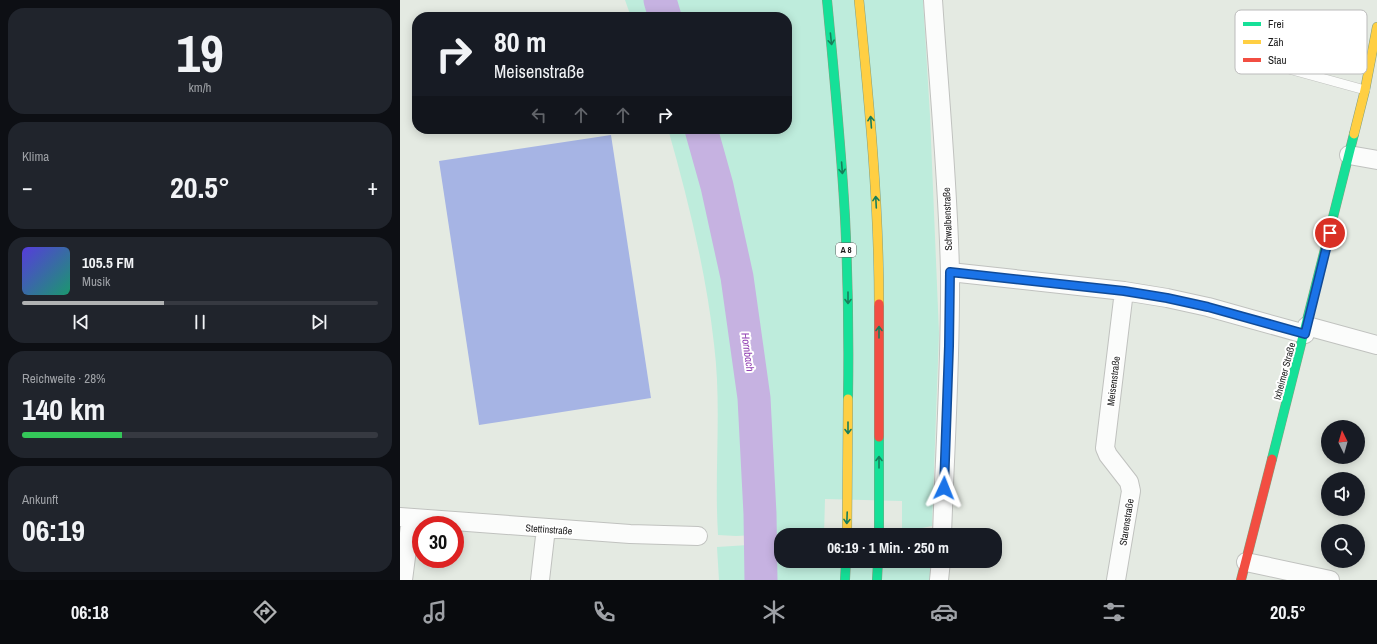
<!DOCTYPE html>
<html lang="de">
<head>
<meta charset="utf-8">
<style>
  :root { --surface:#171b24; --page:#20242c; --text:#f1f3f6; --muted:#9ea1a6; --line:#363941; --accent:#b0b2b3 }
  body { margin:0; font-family:"Archivo Narrow",sans-serif; background:var(--page); color:var(--text); height:100vh; display:flex; flex-direction:column; font-size:15px; white-space:nowrap }
  * { box-sizing:border-box; margin:0 }
  p { font-size:13px; color:var(--muted) }
  .icon { flex:none; width:22px; height:22px; fill:none; stroke:currentColor; stroke-width:2; stroke-linecap:round; stroke-linejoin:round }
  .map { position:relative; flex:1; overflow:hidden }
  .sheet { display:flex; flex-direction:column; gap:8px; padding:8px; background:#0d0f14; width:400px }
  .sheet>* { flex:none }
  .hud { position:absolute; left:12px; top:12px; width:380px; height:122px; border-radius:16px; box-shadow:0 2px 10px #0003; background:#171b24; color:var(--text); overflow:hidden }
  .needle { width:26px; rotate:355deg }
  .tools { position:absolute; left:921px; top:420px; display:grid; gap:8px }
  .tools a { display:grid; place-items:center; width:44px; height:44px; border-radius:50%; background:var(--surface); box-shadow:0 2px 10px #0003; font-size:20px }
  .speed { position:absolute; left:12px; top:516px; display:flex; gap:8px; font-size:20px; font-weight:700; text-align:center }
  .speed>* { display:grid; place-content:center; width:52px; height:52px; border-radius:50%; background:var(--surface); box-shadow:0 2px 10px #0003; line-height:1 }
  .speed .limit { border:6px solid #d22; background:#fff; color:#111 }
  .pin { position:absolute; display:grid; place-items:center; width:34px; height:34px; color:#fff; margin:-17px; border:2px solid #fff; border-radius:50%; box-shadow:0 1px 4px #0007 }
  .me { position:absolute; width:44px; margin:-22px; rotate:2deg; stroke-linejoin:round; filter:drop-shadow(0 0 3px #0008) }
  .turn { display:flex; align-items:center; gap:14px; height:84px; padding:0 16px; font-size:18px }
  .turn .icon { width:52px; height:52px; stroke-width:2.5 }
  .turn b { display:block; font-size:28px; line-height:34px }
  .lanes { display:flex; align-items:center; height:38px; padding:0 16px; background:#0003; justify-content:center; gap:20px; direction:ltr }
  .lanes .off { opacity:.35 }
  .big { font-size:30px; font-weight:700; line-height:1.1 }
  .sheet .card { flex:1; display:flex; flex-direction:column; justify-content:center; gap:6px; min-width:0; padding:0 14px; border-radius:16px; background:var(--page) }
  .sheet .dial { align-items:center; gap:0 }
  .dial b { font-size:52px; line-height:1 }
  .song { display:flex; align-items:center; gap:12px }
  .cover { width:48px; height:48px; border-radius:6px; background:linear-gradient(135deg,hsl(250 70% 55%),hsl(160 70% 35%)) }
  .played { height:4px; border-radius:2px; background:linear-gradient(90deg,var(--accent) 40%,var(--line) 40%) }
  .keys { display:flex; justify-content:space-around; direction:ltr }
  .heat { display:flex; justify-content:space-between; align-items:center; font-size:22px; direction:ltr }
  .charge { height:6px; border-radius:3px; background:linear-gradient(90deg,#34c759 28%,var(--line) 0) }
  .trip { position:absolute; left:374px; top:528px; width:228px; height:40px; border-radius:16px; background:var(--surface); box-shadow:0 2px 10px #0003; font-weight:700; line-height:40px; text-align:center }
  .dock { display:flex; height:64px; justify-content:space-around; align-items:center; background:#090b0e; color:var(--muted) }
  .dock .icon { width:28px; height:28px }
  .dock .selected { color:var(--accent) }
  .dock b { font-size:18px; color:var(--text) }
  main { display:flex; flex:1; min-height:0 }
  .map>svg:first-child { display:block }
</style>
</head>
<body>
<main>
<section class="sheet">
<div class="card dial"><b>19</b><p>km/h</p></div>
<div class="card"><p>Klima</p>
<div class="heat"><a>−</a><b class="big">20.5°</b><a>+</a></div>
</div>
<div class="card">
<div class="song"><i class="cover"></i><div><b>105.5 FM</b><p>Musik</p></div></div>
<div class="played"></div>
<div class="keys"><svg class="icon" aria-label="previous" viewBox="0 0 24 24"><path d="M18 5L8 12l10 7zM5 5v14"/></svg><svg class="icon" aria-label="pause" viewBox="0 0 24 24"><path d="M8 5v14M16 5v14"/></svg><svg class="icon" aria-label="next" viewBox="0 0 24 24"><path d="M6 5l10 7-10 7zM19 5v14"/></svg></div>
</div>
<div class="card"><p>Reichweite · 28%</p><b class="big">140 km</b><div class="charge"></div></div>
<div class="card"><p>Ankunft</p><b class="big">06:19</b></div>
</section>
<div class="map">
<svg width="977" height="580" viewBox="0 0 977 580">
  <rect width="100%" height="100%" fill="#e4eae2"/>
  <path fill="#beecdc" d="M225,0h298l7,116 9,217 -7,193 -10,2v7h-20v-34l-77,-2 -1,36h-33v-2l-55,3 -18,-1c-4,-64 4,-127 -4,-191 -8,-72 -26,-145 -46,-215h119v-112h-156z
    M381,543v18h150l-1,19h-211l-2,-33z"/>
  <path fill="#a6b4e4" d="M211,135l40,263 -172,27 -40,-264z"/>
  <g fill="none" stroke-linecap="round" stroke-linejoin="round">
    <path stroke="#c6b2e1" stroke-width="33" d="M260,0l5,17
      M301,129l16,57 20,91 17,121 6,116 1,66"/>
    <g stroke="#c0c2bf" stroke-width="10">
      <path id="lane" d="M845,57l120,33"/>
    </g>
    <g stroke="#c0c2bf" stroke-width="20">
      <path id="street" d="M533,0c6,91 15,181 17,272 1,87 -5,175 -8,263
        M949,155l28,5
        M550,272l174,19 43,7 41,9 97,27
        M907,326l70,19
        M0,517l230,17 68,2
        M846,562l84,18
        M3,580l8,-62
        M140,580l6,-52
        M539,580l2,-19
        M716,580l15,-89 -2,-9 -21,-27 -3,-7 19,-157"/>
    </g>
    <g stroke="#84a080" stroke-width="10">
      <path id="fast" d="M427,0c7,72 14,145 18,217 3,61 4,122 3,182
        M479,437v98
        M872,459l82,-325
        M445,580l1,-19
        M477,580l1,-19"/>
    </g>
    <g stroke="#84a080" stroke-width="10">
      <path id="slow" d="M459,0c10,101 20,203 20,304
        M954,134l11,-44 12,-63
        M447,535l1,-136"/>
    </g>
    <g stroke="#84a080" stroke-width="10">
      <path id="jam" d="M479,304v133
        M841,580l31,-121"/>
    </g>
    <use href="#lane" stroke="#fbfcfb" stroke-width="9"/>
    <use href="#street" stroke="#fbfcfb" stroke-width="18"/>
    <use href="#fast" stroke="#16e098" stroke-width="9"/>
    <use href="#slow" stroke="#ffcf43" stroke-width="9"/>
    <use href="#jam" stroke="#f24e42" stroke-width="9"/>
  </g>
  <defs><path id="oneway-shaft" d="M-6 0H5M1.5-3L5.5 0L1.5 3" fill="none" stroke-width="1.6" stroke-linecap="round" stroke-linejoin="round"/></defs>
  <g stroke="#187e5a">
    <use href="#oneway-shaft" transform="translate(431 39) rotate(84)"/>
    <use href="#oneway-shaft" transform="translate(471 122) rotate(-94)"/>
    <use href="#oneway-shaft" transform="translate(442 168) rotate(86)"/>
    <use href="#oneway-shaft" transform="translate(476 202) rotate(-93)"/>
    <use href="#oneway-shaft" transform="translate(448 298) rotate(90)"/>
    <use href="#oneway-shaft" transform="translate(479 332) rotate(-90)"/>
    <use href="#oneway-shaft" transform="translate(448 428) rotate(90)"/>
    <use href="#oneway-shaft" transform="translate(479 462) rotate(-90)"/>
    <use href="#oneway-shaft" transform="translate(447 518) rotate(92)"/>
  </g>
  <g fill="none" stroke-linecap="round" stroke-linejoin="round">
    <g stroke="#114b97" stroke-width="10">
      <path id="route" d="M544,488l5,-142 1,-74 174,19 43,7 41,9 97,27 25,-101"/>
    </g>
    <use href="#route" stroke="#1a73e8" stroke-width="7"/>
  </g>
  <g text-anchor="middle" stroke-width="4" stroke-linejoin="round" paint-order="stroke">
    <rect fill="#fff" stroke="#5f5f5f" stroke-width="1" x="436" y="243" width="20" height="14" rx="3"/>
    <g font-size="9" font-weight="bold" fill="#1b1b1b">
      <text x="446" y="253">A 8</text>
    </g>
    <g font-size="10" fill="#1b1b1b" stroke="#fff">
      <text transform="translate(547 219) rotate(-92)" y="4">Schwalbenstraße</text>
      <text transform="translate(884 371) rotate(-75)" y="4">Ixheimer Straße</text>
      <text transform="translate(713 381) rotate(-83)" y="4">Meisenstraße</text>
      <text transform="translate(726 522) rotate(-81)" y="4">Starenstraße</text>
      <text transform="translate(149 529) rotate(4)" y="4">Stettinstraße</text>
    </g>
    <g font-size="11" font-style="italic" fill="#9140b2" stroke="#fff">
      <text transform="translate(348 352) rotate(82)" y="4">Hornbach</text>
    </g>
  </g>
  <rect x="835" y="10" width="132" height="64" rx="6" fill="#fff" stroke="#bbb" stroke-width="1"/>
  <rect x="843" y="22" width="18" height="4" fill="#16e098"/>
  <rect x="843" y="40" width="18" height="4" fill="#ffcf43"/>
  <rect x="843" y="58" width="18" height="4" fill="#f24e42"/>
  <g font-size="11" fill="#1b1b1b">
    <text x="868" y="28">Frei</text>
    <text x="868" y="46">Zäh</text>
    <text x="868" y="64">Stau</text>
  </g>
</svg>
<div class="tools">
<a><svg class="needle" viewBox="-14 -14 28 28"><path d="M0-13l5 13h-10z" fill="#e53935"/><path d="M0 13l5-13h-10z" fill="#9ea1a6"/></svg></a>
<a><svg class="icon" aria-label="sound" viewBox="0 0 24 24"><path d="M4 9h4l5-4v14l-5-4H4zM17 9q2 3 0 6"/></svg></a>
<a><svg class="icon" aria-label="search" viewBox="0 0 24 24"><circle cx="10" cy="10" r="6"/><path d="M15 15l6 6"/></svg></a>
</div>
<div class="speed"><div class="limit">30</div></div>
<div class="pin" style="left:930px;top:233px;background:#d93025"><svg class="icon" aria-label="arrive" viewBox="0 0 24 24"><path d="M6 21V4h12l-3 4 3 4H6"/></svg></div>
<svg class="me" style="left:544px;top:488px" viewBox="-20 -20 40 40"><path d="M0-17L14 15 0 8-14 15z" fill="#1a73e8" stroke="#fff" stroke-width="4"/></svg>
<div class="trip">06:19 · 1 Min. · 250 m</div>
<div class="hud">
<div class="turn"><svg class="icon" aria-label="right" viewBox="0 0 24 24"><path d="M7 20v-9h11M14 6l5 5-5 5"/></svg><div><b>80 m</b>Meisenstraße</div></div>
<div class="lanes"><svg class="icon off" aria-label="left" viewBox="0 0 24 24"><path d="M17 20v-9H6M10 6l-5 5 5 5"/></svg><svg class="icon off" aria-label="ahead" viewBox="0 0 24 24"><path d="M12 20V5M6 11l6-6 6 6"/></svg><svg class="icon off" aria-label="ahead" viewBox="0 0 24 24"><path d="M12 20V5M6 11l6-6 6 6"/></svg><svg class="icon" aria-label="right" viewBox="0 0 24 24"><path d="M7 20v-9h11M14 6l5 5-5 5"/></svg></div>
</div>
</div>
</main>
<nav class="dock">
<b>06:18</b>
<svg class="icon selected" aria-label="directions" viewBox="0 0 24 24"><path d="M12 3l9 9-9 9-9-9zM9 14v-3h6M13 9l2 2-2 2"/></svg>
<svg class="icon" aria-label="music" viewBox="0 0 24 24"><path d="M9 18V5l10-2v13"/><circle cx="6" cy="18" r="3"/><circle cx="16" cy="16" r="3"/></svg>
<svg class="icon" aria-label="phone" viewBox="0 0 24 24"><path d="M5 4h4l2 5-3 2q2 4 5 5l2-3 5 2v4C11 20 4 13 5 4z"/></svg>
<svg class="icon" aria-label="climate" viewBox="0 0 24 24"><path d="M12 3v18M4 7l16 10M4 17L20 7"/></svg>
<svg class="icon" aria-label="car" viewBox="0 0 24 24"><path d="M5 17H2v-5l4-1 3-4h7l3 4 3 1v5h-3M9 17h6M6 11h13"/><circle cx="7" cy="17" r="2"/><circle cx="17" cy="17" r="2"/></svg>
<svg class="icon" aria-label="filters" viewBox="0 0 24 24"><path d="M4 7h16M4 17h16"/><circle cx="9" cy="7" r="2"/><circle cx="15" cy="17" r="2"/></svg>
<b>20.5°</b>
</nav>
</body>
</html>
